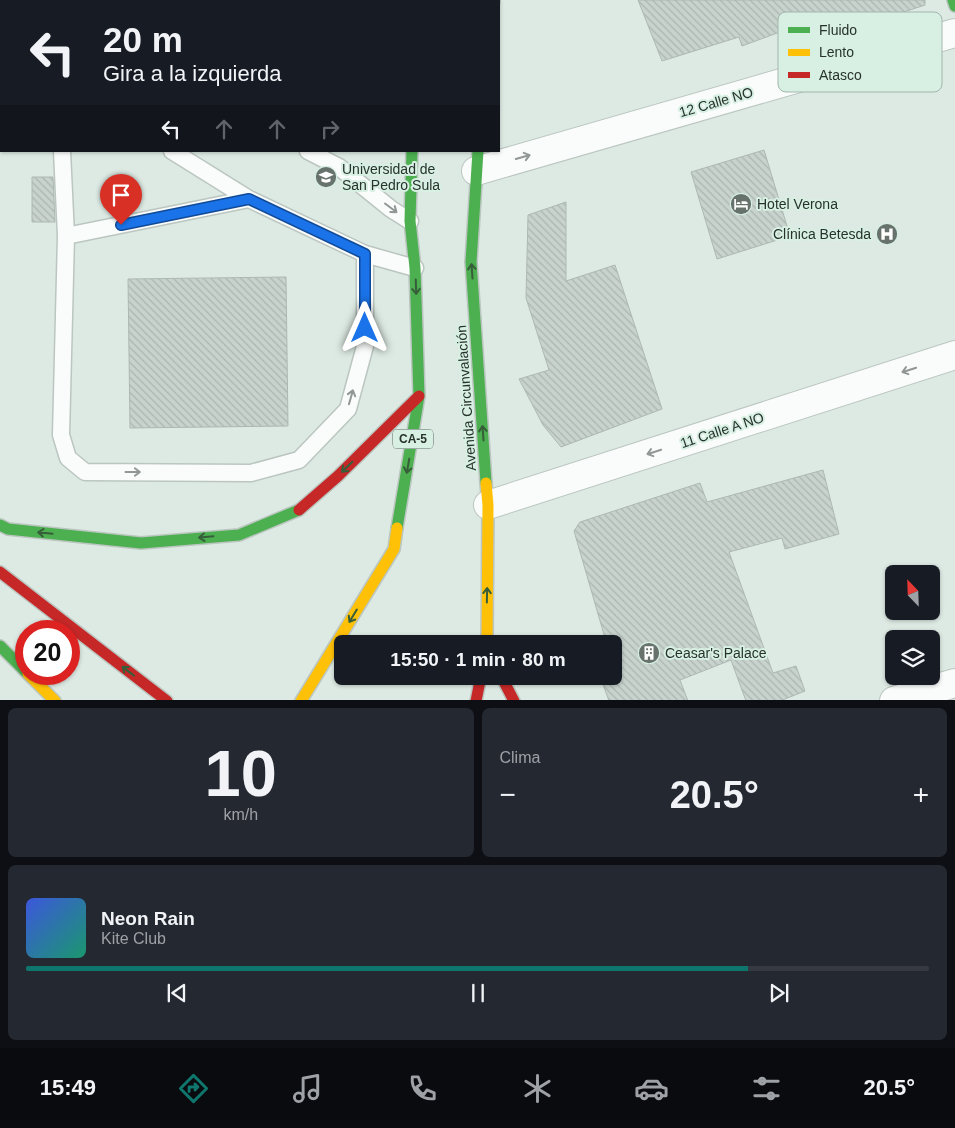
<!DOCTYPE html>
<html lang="es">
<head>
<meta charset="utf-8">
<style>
  :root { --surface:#171b24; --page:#242831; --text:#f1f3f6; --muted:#9ea1a6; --line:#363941; --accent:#0f766e }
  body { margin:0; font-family:Helvetica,sans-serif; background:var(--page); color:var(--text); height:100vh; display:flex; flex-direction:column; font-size:19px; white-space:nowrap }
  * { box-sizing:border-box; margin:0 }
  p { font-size:16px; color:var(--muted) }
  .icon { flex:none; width:28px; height:28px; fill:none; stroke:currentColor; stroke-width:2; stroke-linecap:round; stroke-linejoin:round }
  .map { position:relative; height:700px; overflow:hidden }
  .drawer { display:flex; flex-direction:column; gap:8px; padding:8px; background:#0d0f14; flex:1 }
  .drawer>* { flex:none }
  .top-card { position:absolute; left:0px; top:0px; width:500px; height:152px; box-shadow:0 1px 4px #0004; background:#171b24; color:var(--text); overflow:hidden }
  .needle { width:32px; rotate:337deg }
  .tools { position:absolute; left:885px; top:565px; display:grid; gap:10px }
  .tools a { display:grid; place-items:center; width:55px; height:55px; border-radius:8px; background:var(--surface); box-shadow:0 1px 4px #0004; font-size:25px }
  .speed { position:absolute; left:15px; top:620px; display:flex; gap:10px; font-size:25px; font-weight:700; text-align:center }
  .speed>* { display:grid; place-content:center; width:65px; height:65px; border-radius:50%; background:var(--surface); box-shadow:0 1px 4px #0004; line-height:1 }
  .speed .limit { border:8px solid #d22; background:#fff; color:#111 }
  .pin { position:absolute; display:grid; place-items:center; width:42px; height:42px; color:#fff; margin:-51px -21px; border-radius:50% 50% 50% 0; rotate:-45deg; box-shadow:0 0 5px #0007 }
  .pin .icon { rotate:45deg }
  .me { position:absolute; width:55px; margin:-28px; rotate:0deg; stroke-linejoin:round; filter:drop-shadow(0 0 4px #0008) }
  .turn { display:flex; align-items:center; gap:18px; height:105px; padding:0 20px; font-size:22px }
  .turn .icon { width:65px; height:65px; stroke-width:2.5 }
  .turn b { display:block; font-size:35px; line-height:42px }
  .lanes { display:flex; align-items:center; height:48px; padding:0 20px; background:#0003; justify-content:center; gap:25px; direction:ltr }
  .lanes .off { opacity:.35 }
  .big { font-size:38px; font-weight:800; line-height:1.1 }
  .drawer .widget { flex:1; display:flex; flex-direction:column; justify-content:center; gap:8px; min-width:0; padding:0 18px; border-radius:8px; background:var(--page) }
  .drawer .dial { align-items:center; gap:0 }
  .dial b { font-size:65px; line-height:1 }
  .song { display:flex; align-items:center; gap:15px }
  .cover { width:60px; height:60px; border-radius:8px; background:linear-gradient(135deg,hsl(230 70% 55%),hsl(160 70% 35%)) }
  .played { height:5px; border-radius:2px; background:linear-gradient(90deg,var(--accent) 80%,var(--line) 80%) }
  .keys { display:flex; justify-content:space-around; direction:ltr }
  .heat { display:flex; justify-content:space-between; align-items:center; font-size:28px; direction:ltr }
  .drawer .tiles { flex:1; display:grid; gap:8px; grid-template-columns:1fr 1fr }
  .widget:last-child { grid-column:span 2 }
  .trip { position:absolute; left:334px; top:635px; width:288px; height:50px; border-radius:8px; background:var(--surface); box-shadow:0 1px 4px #0004; font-weight:800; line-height:50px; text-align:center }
  .tabs { display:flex; height:80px; justify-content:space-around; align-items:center; background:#090b0e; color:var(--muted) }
  .tabs .icon { width:35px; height:35px }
  .tabs .on { color:var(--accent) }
  .tabs b { font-size:22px; color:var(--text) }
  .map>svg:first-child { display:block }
</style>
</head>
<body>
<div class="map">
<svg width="955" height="701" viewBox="0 0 955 701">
  <defs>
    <pattern id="building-back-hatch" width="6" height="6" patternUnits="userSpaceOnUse" patternTransform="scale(1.25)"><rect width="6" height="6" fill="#c8d3cd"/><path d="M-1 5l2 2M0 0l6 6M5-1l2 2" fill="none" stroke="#acb6b0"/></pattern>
  </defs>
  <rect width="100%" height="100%" fill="#ddeae3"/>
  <path fill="url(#building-back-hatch)" stroke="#aeb8b3" d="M638,0h287v5l-88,29 -8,-20 -87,32 -3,-9 -77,24z
    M764,150l26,86 -73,23 -26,-87z
    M32,177h21l2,45h-23z
    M566,202v79l49,-16 47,144 -101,38 -18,-22 -24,-46 30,-9 -23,-72 2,-83z
    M286,277l2,149 -158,2 -2,-149z
    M823,470l16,64 -54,15 -3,-11 -53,14 44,121 23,-7 9,25 -25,10h-34l-15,-41 -51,20 8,21h-79l-9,-25h12v-32h-23l16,-6 -31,-107 6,-9 120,-39 7,19z"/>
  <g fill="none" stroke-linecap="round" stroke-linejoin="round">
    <g stroke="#bbc6c0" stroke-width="19">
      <path id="lane" d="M36,0l2,1
        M137,0l3,1
        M62,151l4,85
        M172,151l77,48
        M308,151l31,16 52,42 19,12
        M365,254v92l-17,63 -49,51 -48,13 -166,-1 -17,-14 -7,-23 5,-199 183,-37 116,55 50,14"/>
    </g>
    <g stroke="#bbc6c0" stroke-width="30">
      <path id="street" d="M476,171l479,-138
        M488,505l467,-150
        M894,701l61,-18"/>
    </g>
    <g stroke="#bbc6c0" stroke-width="14">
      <path id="fast" d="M494,0v1
        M953,0l2,6
        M478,151l-7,111 15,221
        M0,525l8,4 133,14 98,-8 60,-25
        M397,528l22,-132 -4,-128 -5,-47 2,-70
        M0,646l26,26"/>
    </g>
    <g stroke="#bbc6c0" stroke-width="14">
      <path id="slow" d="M486,483l2,22 -1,139
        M28,674l27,27
        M301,701l93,-152 3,-21"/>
    </g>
    <g stroke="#bbc6c0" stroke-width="14">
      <path id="jam" d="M424,0v1
        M299,510l39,-34 81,-80
        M0,572l167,129
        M501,676l13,25
        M476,701l5,-25"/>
    </g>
    <use href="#lane" stroke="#fafcfb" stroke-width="16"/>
    <use href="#street" stroke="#fafcfb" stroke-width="28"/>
    <use href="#fast" stroke="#4caf50" stroke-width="11"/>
    <use href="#slow" stroke="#ffc107" stroke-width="11"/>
    <use href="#jam" stroke="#c62828" stroke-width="11"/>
  </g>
  <defs><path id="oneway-shaft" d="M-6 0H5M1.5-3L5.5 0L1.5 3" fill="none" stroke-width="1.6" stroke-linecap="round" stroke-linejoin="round" transform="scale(1.25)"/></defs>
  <g stroke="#919794">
    <use href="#oneway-shaft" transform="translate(523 157) rotate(-16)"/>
    <use href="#oneway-shaft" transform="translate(391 208) rotate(37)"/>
    <use href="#oneway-shaft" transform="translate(909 370) rotate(162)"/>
    <use href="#oneway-shaft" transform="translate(351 397) rotate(-74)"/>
    <use href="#oneway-shaft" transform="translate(654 452) rotate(162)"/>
    <use href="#oneway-shaft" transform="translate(133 472)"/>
  </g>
  <g stroke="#355e39">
    <use href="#oneway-shaft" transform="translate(472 271) rotate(-94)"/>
    <use href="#oneway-shaft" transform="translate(416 287) rotate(88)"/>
    <use href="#oneway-shaft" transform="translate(483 433) rotate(-94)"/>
    <use href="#oneway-shaft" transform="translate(408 466) rotate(100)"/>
    <use href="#oneway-shaft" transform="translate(347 467) rotate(136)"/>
    <use href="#oneway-shaft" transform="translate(45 533) rotate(-174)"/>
    <use href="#oneway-shaft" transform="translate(206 537) rotate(175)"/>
    <use href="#oneway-shaft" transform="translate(487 595) rotate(-89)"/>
    <use href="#oneway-shaft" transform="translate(353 616) rotate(121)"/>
    <use href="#oneway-shaft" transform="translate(128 671) rotate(-142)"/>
  </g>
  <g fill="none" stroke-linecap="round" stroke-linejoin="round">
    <g stroke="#114b97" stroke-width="12">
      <path id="route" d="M121,225l128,-26 116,55v74"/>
    </g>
    <use href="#route" stroke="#1a73e8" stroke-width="9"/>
  </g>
  <defs>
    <g id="university-disc" transform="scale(1.125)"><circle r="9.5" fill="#67726d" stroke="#d7f0e3"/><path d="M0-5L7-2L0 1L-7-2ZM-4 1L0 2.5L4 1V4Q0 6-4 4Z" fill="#fff"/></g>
    <g id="hotel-disc" transform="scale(1.125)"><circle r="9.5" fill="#67726d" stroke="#d7f0e3"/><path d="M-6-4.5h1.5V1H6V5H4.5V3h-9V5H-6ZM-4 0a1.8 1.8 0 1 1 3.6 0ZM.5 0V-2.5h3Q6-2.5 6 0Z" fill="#fff"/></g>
    <g id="hospital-disc" transform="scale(1.125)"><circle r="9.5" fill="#67726d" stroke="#d7f0e3"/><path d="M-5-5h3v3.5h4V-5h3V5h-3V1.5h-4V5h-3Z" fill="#fff"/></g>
    <g id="building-disc" transform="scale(1.125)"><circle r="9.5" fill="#67726d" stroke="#d7f0e3"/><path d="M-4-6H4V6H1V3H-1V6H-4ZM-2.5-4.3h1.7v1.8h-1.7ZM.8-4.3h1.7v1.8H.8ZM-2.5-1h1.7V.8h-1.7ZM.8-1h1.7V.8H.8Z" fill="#fff"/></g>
  </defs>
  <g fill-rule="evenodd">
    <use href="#university-disc" x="326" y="177"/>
    <use href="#hotel-disc" x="741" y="204"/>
    <use href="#hospital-disc" x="887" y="234"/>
    <use href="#building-disc" x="649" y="653"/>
  </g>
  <g text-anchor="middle" stroke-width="4" stroke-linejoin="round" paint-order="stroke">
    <rect fill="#d7f0e3" stroke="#5c6b64" stroke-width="1" x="393" y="429.5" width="40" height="19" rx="4"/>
    <g font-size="12" font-weight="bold" fill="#28322d">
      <text x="413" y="443">CA-5</text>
    </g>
    <g font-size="14" fill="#28322d" stroke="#d7f0e3">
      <text transform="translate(716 102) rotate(-16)" y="5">12 Calle NO</text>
      <text transform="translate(466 398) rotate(-94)" y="5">Avenida Circunvalación</text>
      <text transform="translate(722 430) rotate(-18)" y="5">11 Calle A NO</text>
    </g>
    <g font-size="14" fill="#28322d" stroke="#d7f0e3" text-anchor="start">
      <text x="342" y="174">Universidad de<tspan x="342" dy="16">San Pedro Sula</tspan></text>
      <text x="757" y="209">Hotel Verona</text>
      <text x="871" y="239" text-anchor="end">Clínica Betesda</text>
      <text x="665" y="658">Ceasar's Palace</text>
    </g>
  </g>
  <rect x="778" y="12" width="164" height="80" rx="8" fill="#d7f0e3" stroke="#a2b7ac" stroke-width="1"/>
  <rect x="788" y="27" width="22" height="6" fill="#4caf50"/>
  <rect x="788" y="49" width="22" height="7" fill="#ffc107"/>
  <rect x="788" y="72" width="22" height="6" fill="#c62828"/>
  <g font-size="14" fill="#28322d">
    <text x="819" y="35">Fluido</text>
    <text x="819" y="57">Lento</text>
    <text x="819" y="80">Atasco</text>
  </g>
</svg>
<div class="tools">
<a><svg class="needle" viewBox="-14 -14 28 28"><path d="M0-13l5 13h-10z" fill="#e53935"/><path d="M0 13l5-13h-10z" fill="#9ea1a6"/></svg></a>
<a><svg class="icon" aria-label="layers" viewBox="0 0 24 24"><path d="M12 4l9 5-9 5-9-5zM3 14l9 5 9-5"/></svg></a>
</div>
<div class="speed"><div class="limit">20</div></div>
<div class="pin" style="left:121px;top:225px;background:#d93025"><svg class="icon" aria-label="arrive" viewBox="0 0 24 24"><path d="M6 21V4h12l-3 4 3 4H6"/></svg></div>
<svg class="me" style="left:365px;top:328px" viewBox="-20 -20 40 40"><path d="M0-17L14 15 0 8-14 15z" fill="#1a73e8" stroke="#fff" stroke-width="4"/></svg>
<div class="trip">15:50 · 1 min · 80 m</div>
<div class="top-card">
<div class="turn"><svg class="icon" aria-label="left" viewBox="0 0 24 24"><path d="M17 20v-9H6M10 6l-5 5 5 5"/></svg><div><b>20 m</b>Gira a la izquierda</div></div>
<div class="lanes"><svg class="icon" aria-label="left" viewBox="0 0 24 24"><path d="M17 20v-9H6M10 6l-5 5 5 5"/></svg><svg class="icon off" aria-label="ahead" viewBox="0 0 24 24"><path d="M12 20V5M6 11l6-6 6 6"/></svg><svg class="icon off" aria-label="ahead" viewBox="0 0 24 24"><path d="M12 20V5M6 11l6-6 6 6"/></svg><svg class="icon off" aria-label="right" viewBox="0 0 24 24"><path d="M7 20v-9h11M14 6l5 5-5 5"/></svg></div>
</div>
</div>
<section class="drawer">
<div class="tiles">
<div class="widget dial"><b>10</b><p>km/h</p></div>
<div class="widget"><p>Clima</p>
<div class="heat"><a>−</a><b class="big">20.5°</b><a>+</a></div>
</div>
<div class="widget">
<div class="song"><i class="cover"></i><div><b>Neon Rain</b><p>Kite Club</p></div></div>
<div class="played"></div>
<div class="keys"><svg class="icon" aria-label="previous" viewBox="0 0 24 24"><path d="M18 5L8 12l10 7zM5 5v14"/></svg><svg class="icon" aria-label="pause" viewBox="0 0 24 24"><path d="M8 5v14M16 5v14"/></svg><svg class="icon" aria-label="next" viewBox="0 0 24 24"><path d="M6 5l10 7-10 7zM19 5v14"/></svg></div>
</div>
</div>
</section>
<nav class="tabs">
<b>15:49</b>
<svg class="icon on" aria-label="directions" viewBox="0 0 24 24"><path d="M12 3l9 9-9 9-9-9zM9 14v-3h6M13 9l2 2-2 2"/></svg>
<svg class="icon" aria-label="music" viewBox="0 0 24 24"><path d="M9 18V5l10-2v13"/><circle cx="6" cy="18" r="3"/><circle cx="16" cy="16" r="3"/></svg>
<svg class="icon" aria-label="phone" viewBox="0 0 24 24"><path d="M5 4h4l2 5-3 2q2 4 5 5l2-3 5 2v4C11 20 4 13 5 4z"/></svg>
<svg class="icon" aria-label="climate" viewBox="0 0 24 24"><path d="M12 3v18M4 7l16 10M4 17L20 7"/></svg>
<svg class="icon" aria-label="car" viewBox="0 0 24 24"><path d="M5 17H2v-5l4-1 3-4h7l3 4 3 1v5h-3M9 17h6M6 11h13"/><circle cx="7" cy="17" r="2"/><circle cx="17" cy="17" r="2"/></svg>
<svg class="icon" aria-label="filters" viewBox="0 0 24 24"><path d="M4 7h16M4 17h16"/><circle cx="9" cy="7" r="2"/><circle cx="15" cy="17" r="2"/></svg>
<b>20.5°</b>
</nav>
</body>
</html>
